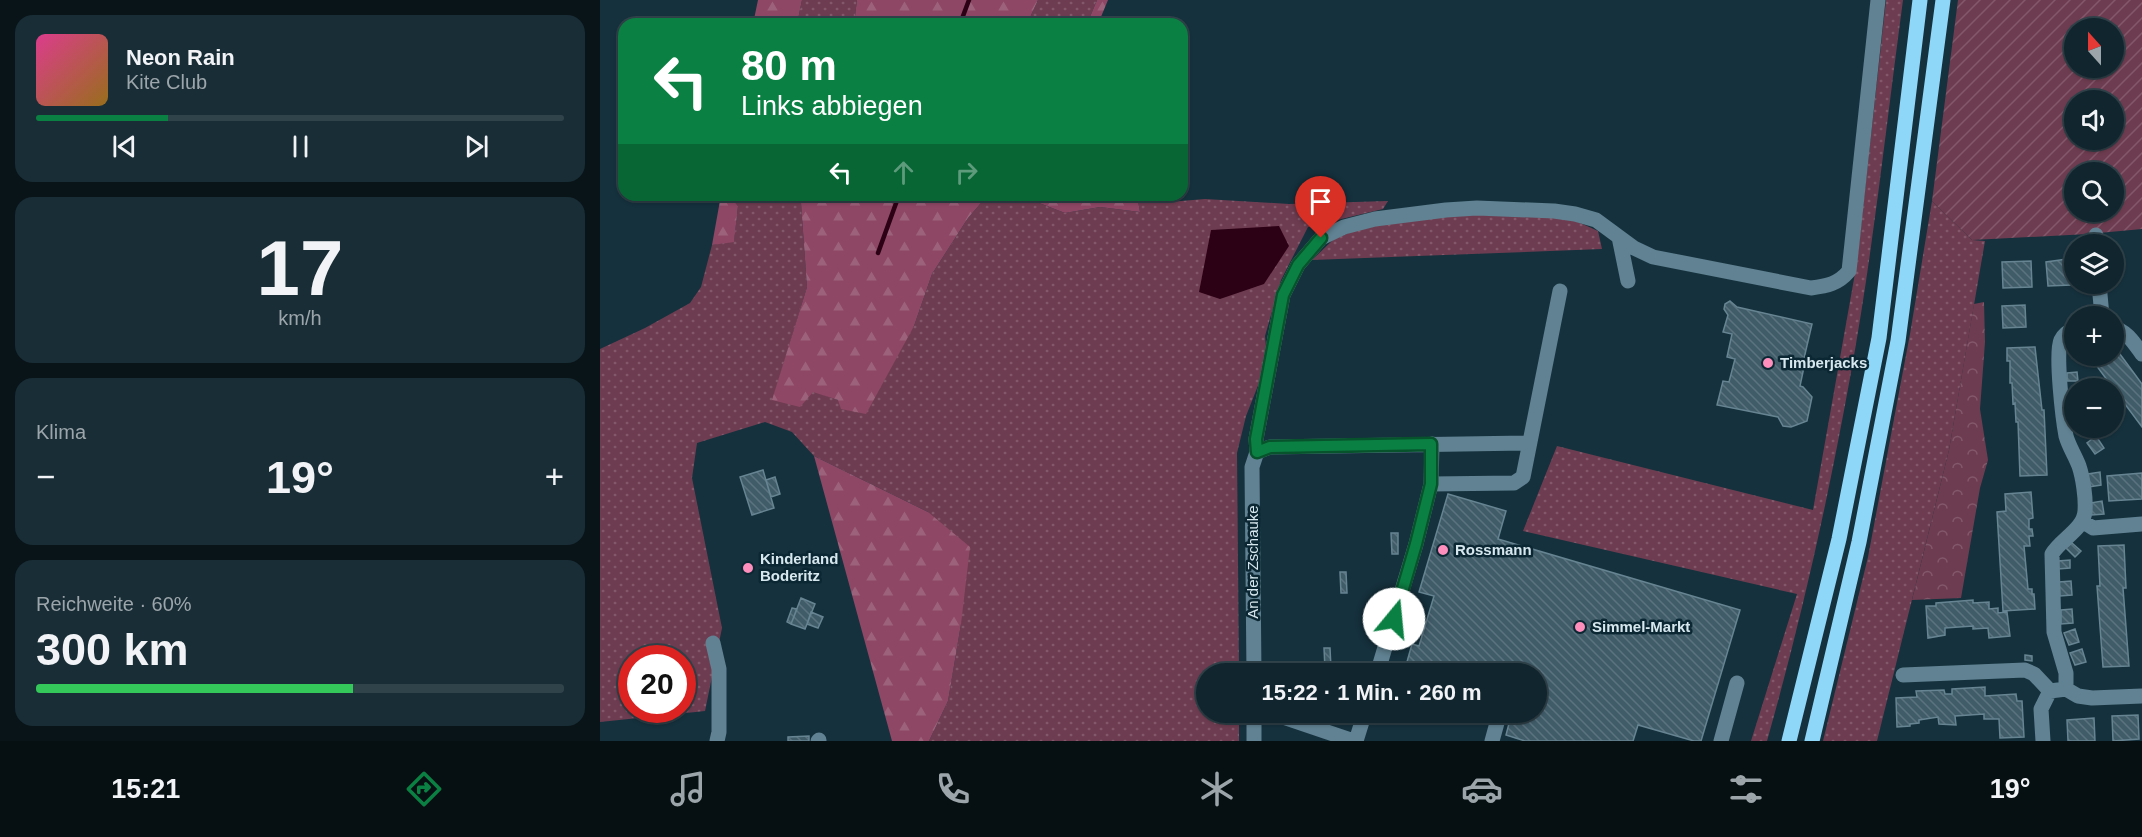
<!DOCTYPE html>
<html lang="de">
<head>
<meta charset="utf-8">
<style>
  :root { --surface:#10252e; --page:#192d36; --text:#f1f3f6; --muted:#9ca5aa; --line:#30424a; --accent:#0b8043 }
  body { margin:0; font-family:Helvetica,sans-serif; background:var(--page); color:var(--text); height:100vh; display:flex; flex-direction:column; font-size:22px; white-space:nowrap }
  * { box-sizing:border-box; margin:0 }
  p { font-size:20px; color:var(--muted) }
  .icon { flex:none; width:33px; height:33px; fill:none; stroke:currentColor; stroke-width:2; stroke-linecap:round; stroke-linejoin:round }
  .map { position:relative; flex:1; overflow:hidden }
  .sheet { display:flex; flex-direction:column; gap:15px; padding:15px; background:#091419; width:600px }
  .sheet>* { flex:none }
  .banner { position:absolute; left:18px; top:18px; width:570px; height:183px; border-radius:18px; box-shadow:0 2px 4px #0004,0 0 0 2px var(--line); background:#0b8043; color:#fff; overflow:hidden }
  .needle { width:39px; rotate:339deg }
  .controls { position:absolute; left:1464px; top:18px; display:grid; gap:12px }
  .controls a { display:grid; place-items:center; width:60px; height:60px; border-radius:50%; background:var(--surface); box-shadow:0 2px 4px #0004,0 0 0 2px var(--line); font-size:30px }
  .speed { position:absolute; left:18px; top:645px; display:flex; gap:12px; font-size:30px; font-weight:700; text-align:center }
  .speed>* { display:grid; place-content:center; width:78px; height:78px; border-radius:50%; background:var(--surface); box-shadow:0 2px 4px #0004,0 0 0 2px var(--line); line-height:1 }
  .speed .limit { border:9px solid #d22; background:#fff; color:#111 }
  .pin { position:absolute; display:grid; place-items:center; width:51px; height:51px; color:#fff; margin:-62px -26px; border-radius:50% 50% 50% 0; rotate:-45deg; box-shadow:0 0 6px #0007 }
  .pin .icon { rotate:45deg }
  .me { position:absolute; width:66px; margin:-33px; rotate:17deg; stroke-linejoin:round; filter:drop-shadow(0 0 4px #0008) }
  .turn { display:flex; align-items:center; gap:21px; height:126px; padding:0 24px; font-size:27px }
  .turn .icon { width:78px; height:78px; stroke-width:2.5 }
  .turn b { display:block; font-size:42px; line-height:51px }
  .lanes { display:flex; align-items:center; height:57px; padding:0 24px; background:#0003; justify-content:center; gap:30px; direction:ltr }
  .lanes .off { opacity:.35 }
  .big { font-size:45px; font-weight:700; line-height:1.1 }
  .sheet .card { flex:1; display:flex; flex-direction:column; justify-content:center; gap:9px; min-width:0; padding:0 21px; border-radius:18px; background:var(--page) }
  .sheet .dial { align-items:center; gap:0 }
  .dial b { font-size:78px; line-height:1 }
  .song { display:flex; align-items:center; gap:18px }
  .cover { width:72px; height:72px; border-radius:9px; background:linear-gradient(135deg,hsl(330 70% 55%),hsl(40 70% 35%)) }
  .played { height:6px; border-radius:3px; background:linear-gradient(90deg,var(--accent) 25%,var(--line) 25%) }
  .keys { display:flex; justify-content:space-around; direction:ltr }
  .heat { display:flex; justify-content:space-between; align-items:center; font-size:33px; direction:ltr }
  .charge { height:9px; border-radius:4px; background:linear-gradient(90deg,#34c759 60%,var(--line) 0) }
  .trip { position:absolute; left:596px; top:663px; width:351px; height:60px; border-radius:30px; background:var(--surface); box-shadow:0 2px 4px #0004,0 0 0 2px var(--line); font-weight:700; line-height:60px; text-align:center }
  .tab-bar { display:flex; height:96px; justify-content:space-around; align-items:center; background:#060f12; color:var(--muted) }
  .tab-bar .icon { width:42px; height:42px }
  .tab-bar .active { color:var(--accent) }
  .tab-bar b { font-size:27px; color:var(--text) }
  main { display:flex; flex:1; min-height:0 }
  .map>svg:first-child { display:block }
</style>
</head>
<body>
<main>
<section class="sheet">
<div class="card">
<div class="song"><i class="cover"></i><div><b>Neon Rain</b><p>Kite Club</p></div></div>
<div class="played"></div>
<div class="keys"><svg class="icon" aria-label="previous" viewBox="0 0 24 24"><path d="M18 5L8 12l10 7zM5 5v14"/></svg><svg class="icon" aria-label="pause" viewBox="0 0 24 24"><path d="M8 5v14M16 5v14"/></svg><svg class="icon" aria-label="next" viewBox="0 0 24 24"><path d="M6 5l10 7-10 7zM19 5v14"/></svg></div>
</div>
<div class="card dial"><b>17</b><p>km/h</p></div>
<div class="card"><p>Klima</p>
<div class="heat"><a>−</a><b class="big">19°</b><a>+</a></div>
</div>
<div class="card"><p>Reichweite · 60%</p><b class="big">300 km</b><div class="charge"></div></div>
</section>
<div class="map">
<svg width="1542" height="741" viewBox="0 0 1542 741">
  <defs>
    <pattern id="grass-dots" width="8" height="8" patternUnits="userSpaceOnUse" patternTransform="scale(1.5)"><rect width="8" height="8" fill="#6e3c50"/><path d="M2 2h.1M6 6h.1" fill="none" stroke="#82586a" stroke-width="1.8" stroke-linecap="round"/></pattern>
    <pattern id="forest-firs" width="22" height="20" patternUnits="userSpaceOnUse" patternTransform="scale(1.5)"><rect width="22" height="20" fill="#8e4765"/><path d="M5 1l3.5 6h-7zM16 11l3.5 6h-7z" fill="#9d627b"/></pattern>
    <pattern id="park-crowns" width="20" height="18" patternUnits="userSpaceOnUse" patternTransform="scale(1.5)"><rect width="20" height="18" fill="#6e3c50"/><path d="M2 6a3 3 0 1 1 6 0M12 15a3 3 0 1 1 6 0" fill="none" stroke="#82586a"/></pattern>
    <pattern id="garden-furrows" width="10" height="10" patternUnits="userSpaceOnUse" patternTransform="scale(1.5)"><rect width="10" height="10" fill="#6e3c50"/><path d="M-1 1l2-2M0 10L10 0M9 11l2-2" fill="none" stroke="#82586a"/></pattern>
    <pattern id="building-back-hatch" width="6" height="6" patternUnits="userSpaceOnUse" patternTransform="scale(1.5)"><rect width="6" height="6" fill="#405c69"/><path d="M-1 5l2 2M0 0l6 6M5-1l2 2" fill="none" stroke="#5b737f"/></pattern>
  </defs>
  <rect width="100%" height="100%" fill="#15313d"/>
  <path fill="url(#grass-dots)" fill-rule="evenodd" d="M202,0h55l-3,24h-57z
    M438,0h59l-10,24h-60z
    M1286,0h17c-17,126 -30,253 -53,378 -22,122 -49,243 -83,363h-16l46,-147 -274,-63 34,-85 256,64 44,-248z
    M129,195h76l-4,8 6,84 -34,112 40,-8 25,9 76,-74 18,-52 36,-56 13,-15 40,-7 44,17 35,-6 40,5 -2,-11 31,1 36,-3 84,5 99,-3 -5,8 -75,18 -27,53 -16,56 1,11 -7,36 -13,33 -9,37 2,220 -33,1v38l33,1v28h-310l19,-40 13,-77 -33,-112 -114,-56 -22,-24 -27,-10 -68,21 -5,35 30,150 -17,83 -105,11v-373l45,-21 45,-25 11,-16 11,-42 22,-4 4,-35zM32,658h50v52h-50z
    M1332,201l40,39 13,1 -36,209 -72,291h-54l45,-184 42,-223z
    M879,212l88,5 31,14 4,18 -290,11 22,-21 27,-11z"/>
  <path fill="url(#forest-firs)" d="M158,0h44l-5,24h-44z
    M257,0h181l-11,24h-173z
    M497,0h11l-10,24h-11z
    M121,195h8l9,11 -4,36 -22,3z
    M205,195h303l30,6 2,11 -40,-5 -35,6 -44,-17 -40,7 -13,15 -36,56 -18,52 -48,88 -25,-5 -3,-9 -25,-8 -13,15 -28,-7 35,-113 -6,-84z
    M214,456l114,56 42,35 -9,77 -13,77 -19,40h-37z"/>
  <path fill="url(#park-crowns)" d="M1384,302l1,40 -5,67 8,51 -8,28 -19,110 -49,2 37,-150 25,-146z"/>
  <path fill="url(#garden-furrows)" fill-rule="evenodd" d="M1358,0h184v229l-54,5 -116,6 -40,-39zM1474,28h40v40h-40zM1474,100h40v40h-40zM1474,172h40v40h-40z"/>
  <path fill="#2c0015" d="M679,226l10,20 -25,38 -44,15 -21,-7 12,-62z"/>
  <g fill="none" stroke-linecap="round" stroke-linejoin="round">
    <path stroke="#2c0015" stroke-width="4.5" d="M360,24l9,-24
      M278,253l21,-58"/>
  </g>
  <path fill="url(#building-back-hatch)" stroke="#668492" stroke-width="1.5" d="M1474,258v17h-4l1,10 -23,1 -2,-24z
    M1431,261l1,26 -29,1 -1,-26z
    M1130,301l7,6 75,17 -10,43h2l-4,19 3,1 9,10 -5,24 -16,6 -8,-1 -5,-9 -61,-12 6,-24 6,1 6,-23 -8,-2 5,-23 -9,-2 5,-17 -4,-6 1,-5z
    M1425,305l1,22 -23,1 -1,-22z
    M1514,346l28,38v43l-52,-70 24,-1z
    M1435,347l7,63h2l3,65 -27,1 -2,-54h-2l-1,-19 -2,1 -1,-21h-2v-22h-3v-13z
    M1477,372l1,9h-11v-8z
    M1474,393v15h-4l-2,-14z
    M1476,428h13l2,2 -10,6z
    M1496,436l8,12 -9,6 -8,-11z
    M163,470l11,38 -22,7 -12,-38z
    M1500,472l1,13 -12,2 -1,-13z
    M1542,473v26l-33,2 -2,-25z
    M175,477l5,17 -9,3 -5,-17z
    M1431,492l2,26 -4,1v10h3l1,7h-4l1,10h-6l4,43h4v5h2l1,15 -32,2 -6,-99 9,-1 -1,-17z
    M848,494l58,17 -8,28 242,71 -39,131h-7l-56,-16 -5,16h-108l-19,-6 6,-23h24v-38l-33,-2 -1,2h-80l-17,-5 7,-25 7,2 15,-50 -15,-4z
    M1502,501l2,13 -12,1 -2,-12z
    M791,533h7v21h-6z
    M1472,543l9,8 -6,6 -9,-9z
    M1524,545l2,43h-3l6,78 -26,1 -6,-81h3l-2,-40z
    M1470,560v8l-12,1v-8z
    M740,572h6l1,21h-6z
    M1471,581l1,14 -12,1 -1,-14z
    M201,598l14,6 -10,25 -14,-5z
    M1373,600v3l16,-1v7l9,-1v5l9,-1 3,24 -21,2 -1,-10 -15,1v-3l-28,2v7l-17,3 -2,-32h10v-3z
    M192,608l5,1 -6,15 -4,-2z
    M1472,609l1,14 -12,1v-14z
    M768,610h6l1,20 -6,1z
    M211,612l12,5 -5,11 -11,-4z
    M1475,629l4,13 -10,3 -5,-12z
    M724,648h6l1,20 -6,1z
    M1482,649l4,13 -11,3 -5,-12z
    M1425,655l7,1v5l-7,-1z
    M1385,687v9l31,-2 1,7h5l2,36 -24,1 -1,-19h-15v-5l-29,2 1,9 -17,-1 -1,-7 -19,3v3l-9,1v2l-13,1 -1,-29 21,-1 -1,-6 28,-1 1,4h7v-5z
    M1538,715l1,24 -26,2 -1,-25z
    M1494,718l1,23h-27l-1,-21z
    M209,736v5h-21v-4z"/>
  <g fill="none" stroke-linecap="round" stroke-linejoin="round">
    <path stroke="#608292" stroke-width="15" d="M1496,235l1,9
      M1019,237l9,44
      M1499,284l3,32
      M1514,328c13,3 20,15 28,26
      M1474,329c-5,2 -10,5 -13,11 -6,13 2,80 5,96 3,11 9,19 13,30 4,12 7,32 6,45 -1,18 -24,28 -33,43l2,78 12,41v16l12,7 14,2 50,-2
      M657,452l13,-5 259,-4
      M831,484l83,-1 9,-6 37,-186
      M1482,521l11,7 49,-4
      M113,643l6,26v63l-2,9
      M654,674l-2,-207 5,-15 -1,-13 27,-144 15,-30 23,-27 23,-11 31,-8 71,-9 31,-2 77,3 21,3 21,6 38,28 19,9 158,31c16,-2 27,-4 38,-17l29,-271
      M777,674l39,-130 15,-60 1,-40
      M1303,675l122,-5 9,4 16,17 16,-2
      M668,712l86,29
      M218,741l1,-1
      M654,741v-29
      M756,741l9,-29
      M892,741l8,-29
      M1121,741l16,-58
      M1443,741l-2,-32 9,-18"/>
    <path stroke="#8ed7f8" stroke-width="15" d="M1189,741l50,-202 40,-201 41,-338
      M1212,741l47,-199 39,-201 45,-341"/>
  </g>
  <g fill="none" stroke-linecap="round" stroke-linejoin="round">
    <g stroke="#07532c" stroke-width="15">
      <path id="route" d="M721,238l-23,27 -15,30 -27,144 1,13 13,-5 161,-3v40l-15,60 -22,75"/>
    </g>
    <use href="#route" stroke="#0b8043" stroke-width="10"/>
  </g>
  <g fill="#fe8ebc" stroke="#0b2733" stroke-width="2">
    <circle cx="1168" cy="363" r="6"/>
    <circle cx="843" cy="550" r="6"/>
    <circle cx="148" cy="568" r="6"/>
    <circle cx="980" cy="627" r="6"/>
  </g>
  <g text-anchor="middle" stroke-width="5" stroke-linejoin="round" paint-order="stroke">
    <g font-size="15" font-weight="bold" fill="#d7e7ee" stroke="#0b2733" text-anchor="start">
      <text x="1180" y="368">Timberjacks</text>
      <text x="855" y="555">Rossmann</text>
      <text x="160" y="564">Kinderland<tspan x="160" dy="17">Boderitz</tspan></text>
      <text x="992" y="632">Simmel-Markt</text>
    </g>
    <g font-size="15" fill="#d7e7ee" stroke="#0b2733">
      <text transform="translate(653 562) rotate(-90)" y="5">An der Zschauke</text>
    </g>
  </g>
</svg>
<div class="controls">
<a><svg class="needle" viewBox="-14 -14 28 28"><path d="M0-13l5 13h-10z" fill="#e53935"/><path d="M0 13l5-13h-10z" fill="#9ca5aa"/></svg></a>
<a><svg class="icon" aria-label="sound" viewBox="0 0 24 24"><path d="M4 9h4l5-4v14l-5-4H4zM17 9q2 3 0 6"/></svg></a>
<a><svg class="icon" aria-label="search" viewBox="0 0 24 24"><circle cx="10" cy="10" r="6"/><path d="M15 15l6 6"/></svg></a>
<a><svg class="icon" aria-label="layers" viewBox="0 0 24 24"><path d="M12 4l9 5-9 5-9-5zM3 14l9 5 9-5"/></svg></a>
<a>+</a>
<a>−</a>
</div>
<div class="speed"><div class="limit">20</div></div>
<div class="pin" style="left:721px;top:238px;background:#d93025"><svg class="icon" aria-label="arrive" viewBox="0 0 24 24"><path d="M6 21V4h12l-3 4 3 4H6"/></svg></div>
<svg class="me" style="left:794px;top:619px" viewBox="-20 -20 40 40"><circle r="19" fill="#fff"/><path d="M0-13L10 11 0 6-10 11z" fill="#0b8043"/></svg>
<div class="trip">15:22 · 1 Min. · 260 m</div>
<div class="banner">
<div class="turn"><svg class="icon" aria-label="left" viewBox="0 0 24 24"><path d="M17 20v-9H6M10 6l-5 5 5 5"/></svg><div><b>80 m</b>Links abbiegen</div></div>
<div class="lanes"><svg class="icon" aria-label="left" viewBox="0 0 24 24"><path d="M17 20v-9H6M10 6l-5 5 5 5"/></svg><svg class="icon off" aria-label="ahead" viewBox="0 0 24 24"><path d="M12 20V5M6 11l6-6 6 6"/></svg><svg class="icon off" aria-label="right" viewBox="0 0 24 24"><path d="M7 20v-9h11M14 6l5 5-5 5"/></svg></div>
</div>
</div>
</main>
<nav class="tab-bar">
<b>15:21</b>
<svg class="icon active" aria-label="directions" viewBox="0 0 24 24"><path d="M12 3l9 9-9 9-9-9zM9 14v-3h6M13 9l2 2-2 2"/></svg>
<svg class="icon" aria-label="music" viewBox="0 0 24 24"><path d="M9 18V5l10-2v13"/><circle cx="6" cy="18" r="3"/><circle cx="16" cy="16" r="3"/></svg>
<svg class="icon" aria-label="phone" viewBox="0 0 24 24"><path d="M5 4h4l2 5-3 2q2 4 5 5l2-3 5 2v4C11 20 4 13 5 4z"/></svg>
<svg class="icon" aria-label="climate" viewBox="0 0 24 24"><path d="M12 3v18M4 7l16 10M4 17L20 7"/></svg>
<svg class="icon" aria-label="car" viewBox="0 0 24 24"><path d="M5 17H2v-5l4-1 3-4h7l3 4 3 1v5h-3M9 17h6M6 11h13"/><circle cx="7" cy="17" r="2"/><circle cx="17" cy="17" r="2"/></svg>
<svg class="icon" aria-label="filters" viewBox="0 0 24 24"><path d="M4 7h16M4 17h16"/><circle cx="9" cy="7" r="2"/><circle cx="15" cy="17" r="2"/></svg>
<b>19°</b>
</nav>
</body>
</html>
